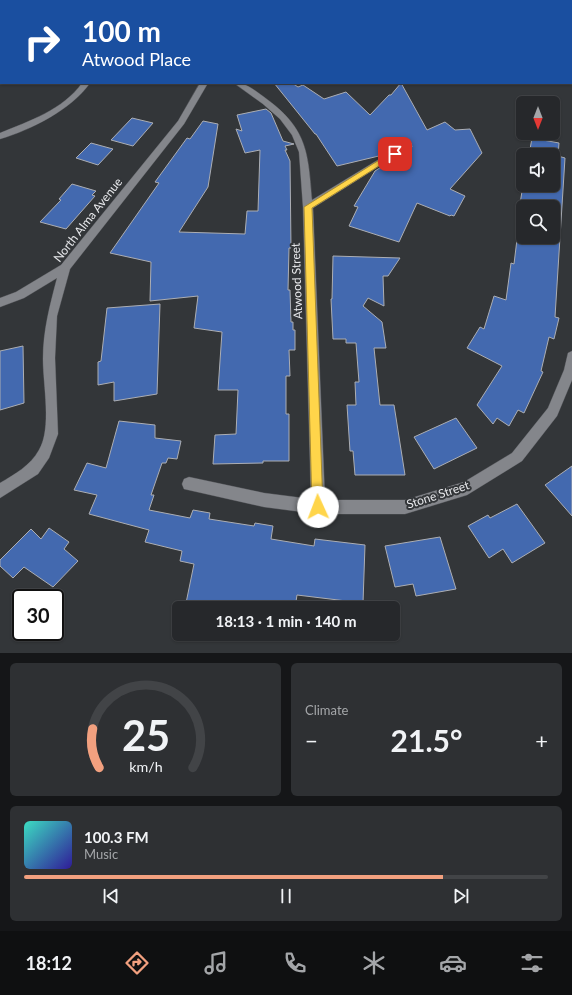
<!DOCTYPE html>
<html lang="en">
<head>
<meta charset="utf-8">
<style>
  :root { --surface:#26282b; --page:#2e3033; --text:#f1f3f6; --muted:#a4a6a9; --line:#424447; --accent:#f2a07f }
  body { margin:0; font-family:Lato,sans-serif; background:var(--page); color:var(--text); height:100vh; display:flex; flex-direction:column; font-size:15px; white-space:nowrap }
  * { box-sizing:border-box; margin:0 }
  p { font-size:13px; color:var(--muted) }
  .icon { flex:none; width:22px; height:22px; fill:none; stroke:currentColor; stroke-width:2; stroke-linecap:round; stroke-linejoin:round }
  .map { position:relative; height:653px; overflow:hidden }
  .details { display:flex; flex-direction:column; gap:10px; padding:10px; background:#151618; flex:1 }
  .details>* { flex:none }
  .guide { position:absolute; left:0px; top:0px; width:572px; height:84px; box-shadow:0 1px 3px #0004,0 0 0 1px var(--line); background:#1a4fa0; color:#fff; overflow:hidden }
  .needle { width:26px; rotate:180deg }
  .fabs { position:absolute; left:516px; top:96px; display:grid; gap:8px }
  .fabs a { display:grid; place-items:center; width:44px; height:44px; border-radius:6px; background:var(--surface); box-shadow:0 1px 3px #0004,0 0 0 1px var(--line); font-size:20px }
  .speed { position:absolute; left:12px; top:589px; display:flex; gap:8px; font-size:20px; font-weight:700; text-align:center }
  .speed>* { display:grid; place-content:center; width:52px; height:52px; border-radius:50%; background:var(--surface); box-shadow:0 1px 3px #0004,0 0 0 1px var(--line); line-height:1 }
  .speed .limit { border:2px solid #111; border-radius:6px; background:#fff; color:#111 }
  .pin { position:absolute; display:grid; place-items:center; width:34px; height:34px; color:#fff; margin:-17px; border-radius:8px; box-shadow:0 2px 6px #0006 }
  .me { position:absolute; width:44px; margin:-22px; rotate:358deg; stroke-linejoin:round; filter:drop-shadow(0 0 3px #0008) }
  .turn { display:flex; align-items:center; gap:14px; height:84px; padding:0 16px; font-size:18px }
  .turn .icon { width:52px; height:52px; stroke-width:2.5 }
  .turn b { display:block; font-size:28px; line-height:34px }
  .big { font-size:30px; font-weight:700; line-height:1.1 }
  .details .card { flex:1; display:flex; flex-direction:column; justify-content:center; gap:6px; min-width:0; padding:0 14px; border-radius:6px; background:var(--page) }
  .details .dial { align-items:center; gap:0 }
  .dial svg { height:104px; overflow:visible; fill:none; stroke:var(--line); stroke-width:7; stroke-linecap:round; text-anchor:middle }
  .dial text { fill:var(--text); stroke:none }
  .song { display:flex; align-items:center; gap:12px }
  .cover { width:48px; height:48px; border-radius:6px; background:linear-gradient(135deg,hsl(170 70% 55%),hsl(250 70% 35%)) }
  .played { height:4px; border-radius:2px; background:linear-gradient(90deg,var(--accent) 80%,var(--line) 80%) }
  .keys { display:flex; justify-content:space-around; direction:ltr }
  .heat { display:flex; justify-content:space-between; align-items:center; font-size:22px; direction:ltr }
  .details .tiles { flex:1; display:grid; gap:10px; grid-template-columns:1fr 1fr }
  .card:last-child { grid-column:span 2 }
  .trip { position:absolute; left:172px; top:601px; width:228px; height:40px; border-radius:6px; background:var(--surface); box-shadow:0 1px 3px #0004,0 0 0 1px var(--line); font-weight:700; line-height:40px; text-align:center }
  .tabs { display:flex; height:64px; justify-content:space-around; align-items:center; background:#0f1011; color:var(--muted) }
  .tabs .icon { width:28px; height:28px }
  .tabs .selected { color:var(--accent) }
  .tabs b { font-size:18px; color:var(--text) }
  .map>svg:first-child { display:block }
</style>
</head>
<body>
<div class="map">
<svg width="572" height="653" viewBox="0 0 572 653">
  <rect width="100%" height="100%" fill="#333639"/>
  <path fill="#4369af" stroke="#acaeb3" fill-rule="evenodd" d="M274,83h18l6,4 5,-2 21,14 22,-7 24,23 19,-20h2l10,-12 26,47 18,-8 10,8 15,-1 12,24 -32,36 15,7 -11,20 -3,-1 -1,1 -33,-13 -18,39 -50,-16 9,-19 -4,-1 21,-35 37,-24 -1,-4h-8l-20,12 -46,11 -21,-32h-1z
    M266,109l5,4 12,28 11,3 -9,2 2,4h-2l5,11 1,87h-2l-1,42h2l1,32h2v8h2v20h-6l1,26h-4v38h3v47h-26v2l-50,1 2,-29 21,-1 2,-44h-20l4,-58 -28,-4 4,-32 -48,5 1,-39 -41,-9 49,-70 -4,-1 32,-44 3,1 13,-18 15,3 -10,63 -29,45 66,2 2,-23h11l2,-61 -15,3 -9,-24 6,2 -5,-16z
    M132,118l21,5 -20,23 -22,-6z
    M532,138l27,5 -1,13 7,2 -10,159 4,1 -5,21 -5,-2 -8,34 2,1 -19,41 -6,-3 -9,16 -12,-8 -4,6 -16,-19 25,-39 -35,-18 13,-21 4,2 10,-33 12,4 5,-37 3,1 5,-41h-2l6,-38h30v-30h-24zM523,207h30v30h-30z
    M91,143l22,6 -15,16 -22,-7z
    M72,184l24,7 -4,4 3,1 -29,33 -26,-7 21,-22 -2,-1z
    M333,256l67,2 -12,18h-5l1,30 -16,-8 -5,8 19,16 4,26h-12l6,57h14l11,70h-50l-2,-24h-3l-3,-46h9l-1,-23h4l-3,-39h-10v-4h-13l-2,-40h1z
    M160,304l-3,90 -43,7v-19l-16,3v-23l3,-1 6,-53z
    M23,346l1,57 -24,7v-59z
    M456,418l21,30 -43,21 -20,-32z
    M119,421l36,4v13l26,3 -4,18 -9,-1 -2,5h-4l-11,32h3l-5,15 41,8 3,-8 17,3 -1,6 45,7 1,-3 18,3 -2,13 43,7 1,-7 50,6 -2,58 -66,-8 -2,13h-110l9,-44 -14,-3 2,-10 -37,-9 4,-12 -60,-16 8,-19 -23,-5 13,-27 19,5z
    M572,466v50l-27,-31z
    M517,504l28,39 -33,20 -9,-14 -14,9 -21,-32 20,-11 2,3z
    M49,528l20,14 -5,7 14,12 -25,26 -29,-20 -11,11 -13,-12v-6l31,-31 10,10z
    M440,537l16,52 -40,7 -3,-12 -18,3 -10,-41z"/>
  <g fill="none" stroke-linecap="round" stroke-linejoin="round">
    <g stroke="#505256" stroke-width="1">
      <path id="minor" d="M4,0h8l1,1h-8z
        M183,0h6v1h-6z
        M348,0h9l1,1h-9z
        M571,51h1v4h-1z
        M0,55h1v6h-1z
        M82,83h8c-18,26 -59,47 -90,56v-6c29,-12 63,-23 82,-50z
        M200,83h8l-24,41 -114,145 -13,47 -2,42 3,76 -9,24 -11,16 -38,24v-15c15,-9 30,-17 39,-33 13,-22 4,-65 4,-91 0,-29 7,-54 14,-81l-33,20 -24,9v-9l16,-6 45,-27 117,-144z
        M234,83c13,0 20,7 30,14 43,31 44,54 48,103l92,-56h6l1,2 -98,62 12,292h80l59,-18 48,-29 36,-45 16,-38 4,-17 4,-2v29l-15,36 -35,45 -55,34 -62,19h-87l-54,-7 -80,-18 -2,-5 2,-5 5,-2 75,16 47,6 -8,-292 -4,-55 -7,-17 -12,-16 -17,-15z"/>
    </g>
    <use href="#minor" fill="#84868b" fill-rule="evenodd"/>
  </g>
  <path fill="#ffd54a" stroke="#a68a30" d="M392,152h3l3,2 -86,54 11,299 -1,4 -4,1 -4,-1 -2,-4 -8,-300z"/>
  <g text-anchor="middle" stroke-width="4" stroke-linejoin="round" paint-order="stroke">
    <g font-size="12" fill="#e7e8eb" stroke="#333639">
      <text transform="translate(88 220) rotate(-52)" y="4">North Alma Avenue</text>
      <text transform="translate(297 281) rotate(-92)" y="4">Atwood Street</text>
      <text transform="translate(438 495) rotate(-18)" y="4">Stone Street</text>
    </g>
  </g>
</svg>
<div class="fabs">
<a><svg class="needle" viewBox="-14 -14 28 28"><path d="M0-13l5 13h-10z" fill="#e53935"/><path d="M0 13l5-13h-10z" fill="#a4a6a9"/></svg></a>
<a><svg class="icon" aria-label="sound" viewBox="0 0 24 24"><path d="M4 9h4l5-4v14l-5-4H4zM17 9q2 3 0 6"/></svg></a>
<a><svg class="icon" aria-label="search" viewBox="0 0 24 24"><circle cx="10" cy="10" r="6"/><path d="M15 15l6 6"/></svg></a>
</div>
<div class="speed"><div class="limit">30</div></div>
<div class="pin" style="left:395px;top:154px;background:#d93025"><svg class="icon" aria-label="arrive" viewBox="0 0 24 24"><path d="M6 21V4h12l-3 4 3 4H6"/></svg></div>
<svg class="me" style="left:318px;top:507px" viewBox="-20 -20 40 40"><circle r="19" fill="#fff"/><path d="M0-13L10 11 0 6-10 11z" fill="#ffd54a"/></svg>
<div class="trip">18:13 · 1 min · 140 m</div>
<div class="guide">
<div class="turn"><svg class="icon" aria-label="right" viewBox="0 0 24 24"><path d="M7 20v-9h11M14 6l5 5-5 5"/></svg><div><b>100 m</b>Atwood Place</div></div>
</div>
</div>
<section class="details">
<div class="tiles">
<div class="card dial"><svg viewBox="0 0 100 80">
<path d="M14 69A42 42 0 1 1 86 69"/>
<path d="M14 69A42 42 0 0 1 9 39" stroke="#f2a07f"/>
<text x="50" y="56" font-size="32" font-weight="700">25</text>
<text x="50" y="72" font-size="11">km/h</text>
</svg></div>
<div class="card"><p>Climate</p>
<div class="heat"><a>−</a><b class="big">21.5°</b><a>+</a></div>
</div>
<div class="card">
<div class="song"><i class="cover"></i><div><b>100.3 FM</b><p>Music</p></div></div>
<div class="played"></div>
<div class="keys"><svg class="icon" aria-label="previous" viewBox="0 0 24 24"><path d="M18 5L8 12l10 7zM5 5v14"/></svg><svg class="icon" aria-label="pause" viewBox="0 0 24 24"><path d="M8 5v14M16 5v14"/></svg><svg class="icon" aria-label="next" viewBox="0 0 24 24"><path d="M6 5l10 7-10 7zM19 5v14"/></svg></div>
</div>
</div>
</section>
<nav class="tabs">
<b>18:12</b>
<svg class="icon selected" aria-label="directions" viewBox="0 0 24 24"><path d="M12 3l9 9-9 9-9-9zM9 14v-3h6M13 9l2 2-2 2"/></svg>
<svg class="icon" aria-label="music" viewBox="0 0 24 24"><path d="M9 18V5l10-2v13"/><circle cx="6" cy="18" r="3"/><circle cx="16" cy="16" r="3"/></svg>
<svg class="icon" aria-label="phone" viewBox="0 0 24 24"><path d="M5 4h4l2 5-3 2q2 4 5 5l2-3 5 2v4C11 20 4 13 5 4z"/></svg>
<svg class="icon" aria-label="climate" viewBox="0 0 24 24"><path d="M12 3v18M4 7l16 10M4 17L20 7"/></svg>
<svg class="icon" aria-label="car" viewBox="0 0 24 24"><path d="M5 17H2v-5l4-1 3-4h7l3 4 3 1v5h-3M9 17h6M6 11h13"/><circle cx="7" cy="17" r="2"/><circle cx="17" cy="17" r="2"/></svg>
<svg class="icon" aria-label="filters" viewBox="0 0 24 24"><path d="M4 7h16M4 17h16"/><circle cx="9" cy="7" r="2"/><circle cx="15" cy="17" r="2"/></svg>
</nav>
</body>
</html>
